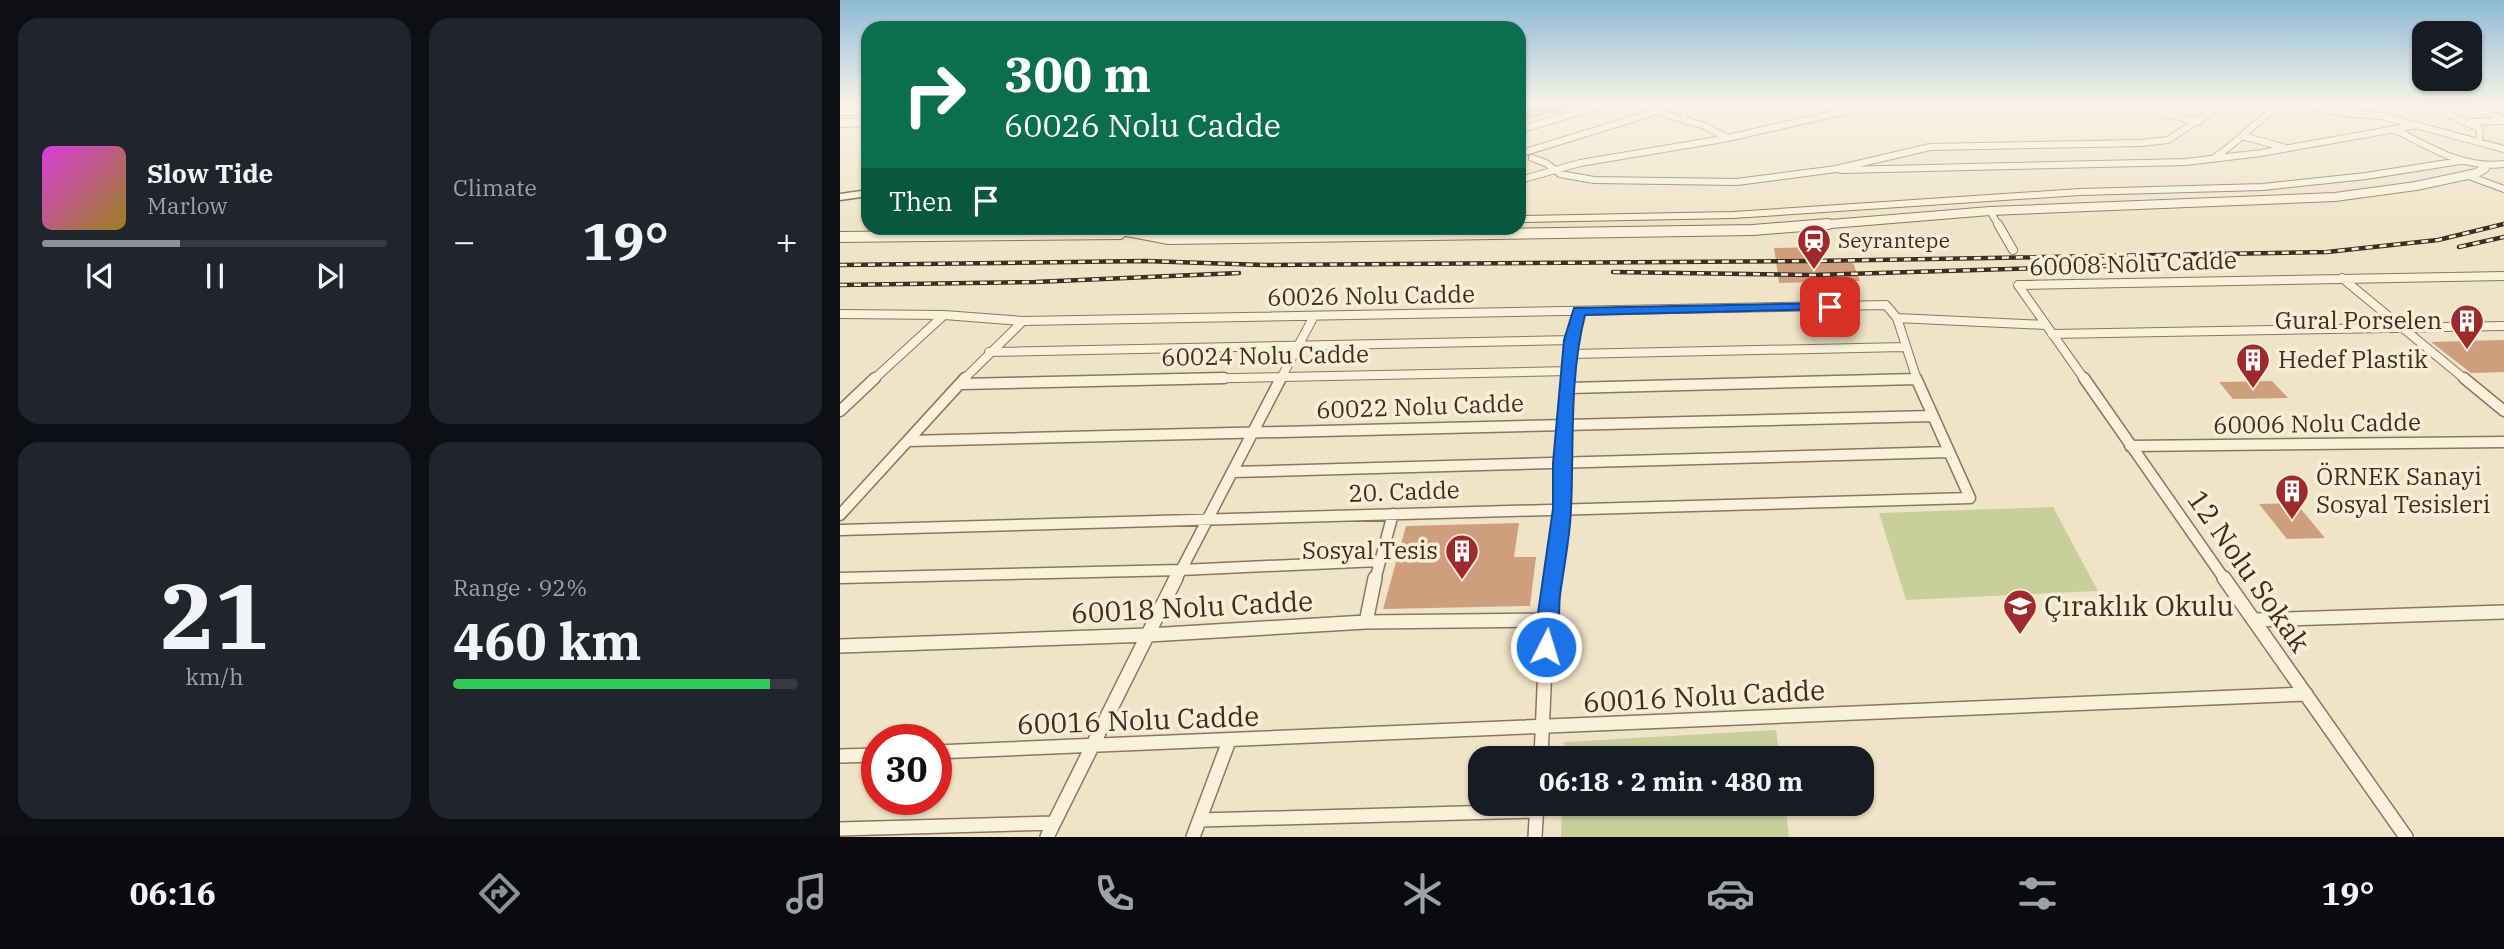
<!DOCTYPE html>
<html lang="en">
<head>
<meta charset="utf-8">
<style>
  :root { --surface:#171b24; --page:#20242c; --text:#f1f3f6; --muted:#9ea1a6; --line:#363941; --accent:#8c9099 }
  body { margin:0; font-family:"IBM Plex Serif",serif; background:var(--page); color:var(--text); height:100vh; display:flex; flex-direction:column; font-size:26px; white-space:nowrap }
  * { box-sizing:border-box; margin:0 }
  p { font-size:23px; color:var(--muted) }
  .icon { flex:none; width:38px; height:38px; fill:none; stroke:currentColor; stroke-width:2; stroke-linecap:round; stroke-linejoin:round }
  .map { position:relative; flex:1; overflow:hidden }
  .details { display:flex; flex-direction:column; gap:18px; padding:18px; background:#0d0f14; width:840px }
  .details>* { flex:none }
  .banner { position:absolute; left:21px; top:21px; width:665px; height:214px; border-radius:21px; box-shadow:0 2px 5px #0004; background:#0b6e4f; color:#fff; overflow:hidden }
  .tools { position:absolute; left:1572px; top:21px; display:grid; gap:14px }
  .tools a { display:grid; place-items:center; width:70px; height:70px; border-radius:14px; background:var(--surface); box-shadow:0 2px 5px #0004; font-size:35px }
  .speed { position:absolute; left:21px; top:724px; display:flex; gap:14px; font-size:35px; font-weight:700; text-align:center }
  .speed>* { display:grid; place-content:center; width:91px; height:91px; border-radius:50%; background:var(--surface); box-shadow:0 2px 5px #0004; line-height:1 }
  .speed .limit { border:10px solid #d22; background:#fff; color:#111 }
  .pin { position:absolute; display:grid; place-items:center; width:60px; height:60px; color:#fff; margin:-30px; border-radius:14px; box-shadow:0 4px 10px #0006 }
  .me { position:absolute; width:77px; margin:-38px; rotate:5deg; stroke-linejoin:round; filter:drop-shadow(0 0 5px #0008) }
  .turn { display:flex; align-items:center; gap:24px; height:147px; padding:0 28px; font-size:32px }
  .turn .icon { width:91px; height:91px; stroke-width:2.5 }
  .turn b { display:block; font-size:49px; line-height:60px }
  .then { display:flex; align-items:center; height:66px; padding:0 28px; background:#0003; gap:14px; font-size:26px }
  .big { font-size:52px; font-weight:700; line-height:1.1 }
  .details .tile { flex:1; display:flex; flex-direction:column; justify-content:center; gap:10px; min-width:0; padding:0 24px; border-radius:21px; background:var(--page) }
  .details .dial { align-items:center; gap:0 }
  .dial b { font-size:91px; line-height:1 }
  .song { display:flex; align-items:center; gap:21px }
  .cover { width:84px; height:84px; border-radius:10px; background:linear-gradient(135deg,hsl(300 70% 55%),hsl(50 70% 35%)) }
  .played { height:7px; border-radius:4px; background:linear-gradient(90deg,var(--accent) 40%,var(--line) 40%) }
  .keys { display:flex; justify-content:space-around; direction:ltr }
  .heat { display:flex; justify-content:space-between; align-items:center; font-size:38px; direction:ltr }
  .charge { height:10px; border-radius:5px; background:linear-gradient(90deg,#34c759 92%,var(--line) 0) }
  .details .tiles { flex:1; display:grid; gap:18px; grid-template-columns:repeat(2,1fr) }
  .trip { position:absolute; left:628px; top:746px; width:406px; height:70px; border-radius:21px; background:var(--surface); box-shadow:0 2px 5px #0004; font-weight:700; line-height:70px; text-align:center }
  .tab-bar { display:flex; height:112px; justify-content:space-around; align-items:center; background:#090b0e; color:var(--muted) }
  .tab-bar .icon { width:49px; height:49px }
  .tab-bar .active { color:var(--accent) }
  .tab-bar b { font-size:32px; color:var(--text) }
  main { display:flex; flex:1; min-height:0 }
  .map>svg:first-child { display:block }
</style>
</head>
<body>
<main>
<section class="details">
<div class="tiles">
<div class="tile">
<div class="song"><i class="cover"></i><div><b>Slow Tide</b><p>Marlow</p></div></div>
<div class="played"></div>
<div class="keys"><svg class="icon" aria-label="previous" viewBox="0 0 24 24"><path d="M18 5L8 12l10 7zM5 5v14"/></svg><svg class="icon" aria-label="pause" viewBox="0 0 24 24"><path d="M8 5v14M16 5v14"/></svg><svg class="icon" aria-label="next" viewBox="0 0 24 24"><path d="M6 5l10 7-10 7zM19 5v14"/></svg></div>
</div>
<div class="tile"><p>Climate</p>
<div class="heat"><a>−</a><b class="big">19°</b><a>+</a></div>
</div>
<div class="tile dial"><b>21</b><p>km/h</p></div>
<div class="tile"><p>Range · 92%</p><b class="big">460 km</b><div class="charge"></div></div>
</div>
</section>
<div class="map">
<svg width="1664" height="837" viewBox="0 0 1664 837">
  <rect width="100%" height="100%" fill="#f0e4c8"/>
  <path fill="#c9cf9b" d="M1213,507l45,84 -192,9 -27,-87z
    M936,730l4,28h-217l1,-16z
    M722,803h223l4,34h-228z"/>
  <path fill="#cf9f7d" d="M694,105h36l1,3 -52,14v-13z
    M979,247l5,16h29l7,18 -81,2 -5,-35z
    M1664,340v32l-33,1 -40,-31z
    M1432,381l16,17 -55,1 -14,-17z
    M1456,503l29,35 -38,1 -28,-35z
    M679,523l-5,34h22l-6,49 -147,3 23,-83z"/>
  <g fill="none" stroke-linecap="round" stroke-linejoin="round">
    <g stroke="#8d765c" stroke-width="8">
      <path id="minor-far3" d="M795,105l70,21 21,11
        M842,105l3,16
        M1293,105l66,17
        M1468,105l34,8 40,3 122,33
        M1590,105l50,24 -1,13
        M1630,105l34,15
        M0,112l28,-1
        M1630,122l33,-1
        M1554,129c35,18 69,40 110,35
        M679,130l83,-25
        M1402,136l41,11
        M679,154l133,-41
        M692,158l14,5 14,11 34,6 143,2 99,-13 94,-22 211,-4 27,-3 53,-35
        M1374,158c24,-16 42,-35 64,-53
        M1001,170l345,-8 75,-9 157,-28
        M1626,175l38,14
        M687,178l53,-15 143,-24 150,-34
        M1150,211l9,15
        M679,219l214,-4 347,-23 183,-5 103,-11 94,-15"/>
    </g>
    <g stroke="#8d765c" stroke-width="10">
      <path id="minor-far2" d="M1158,224l15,26
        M410,234l27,-6
        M1502,278l124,102
        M0,314l104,1 79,6 863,-16 11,13
        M1212,334l452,-8
        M149,352l583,-12
        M731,354l333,-7
        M33,380l71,-65
        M123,380l60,-59
        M302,380l427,-9
        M440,380l34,-64
        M729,380l3,-40 7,-29
        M1032,380l44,-1
        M1077,380l-20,-62 149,7
        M1245,380l-67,-95 486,-9"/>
    </g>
    <g stroke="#8d765c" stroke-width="13">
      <path id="minor-far1" d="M1244,378l141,202
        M1624,378l40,33
        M122,384l262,-6
        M729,388l347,-9
        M0,411l35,-33
        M68,441l1025,-25
        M1290,446l374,-4
        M392,472l717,-20
        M0,515l125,-137
        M0,530l1130,-32 -54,-120
        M0,578l341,-8 198,-9
        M336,580l105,-202
        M535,580l18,-66
        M712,580l10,-71v-46l7,-85"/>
    </g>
    <g stroke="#8d765c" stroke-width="16">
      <path id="minor" d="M1384,578l182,259
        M1415,620l249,-8
        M526,622l9,-44
        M0,646l309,-11 217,-13 181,-2
        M96,752l1370,-58
        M0,756l37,-1
        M701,758l6,-138 6,-42
        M360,820l337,-9
        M0,829l214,-6
        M207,837l129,-259
        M353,837l36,-96
        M695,837l2,-34"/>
    </g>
    <g stroke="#8d765c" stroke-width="10">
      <path id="tertiary-far1" d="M0,123l28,-1
        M966,226l184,-15 345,-14 81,-11 61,-13 8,-5"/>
    </g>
    <g stroke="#8d765c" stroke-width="12">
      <path id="tertiary" d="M271,228l58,11 584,-9 75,-6
        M338,228l17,5
        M0,237l280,-3"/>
    </g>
    <g stroke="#6f573f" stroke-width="3">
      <path id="secondary" d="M28,190v6l-28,4v-6z"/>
    </g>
    <use href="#minor-far3" stroke="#faf1dc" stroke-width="6"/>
    <use href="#minor-far2" stroke="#faf1dc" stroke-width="8"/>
    <use href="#minor-far1" stroke="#faf1dc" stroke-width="10"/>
    <use href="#minor" stroke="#faf1dc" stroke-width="13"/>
    <use href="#tertiary-far1" stroke="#faf1dc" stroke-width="8"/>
    <use href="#tertiary" stroke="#faf1dc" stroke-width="10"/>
    <use href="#secondary" fill="#faf1dc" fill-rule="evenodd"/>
    <g stroke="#3d2e20" stroke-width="4.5">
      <path id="rail" d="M1619,247l45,-10
        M0,265l305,-4 119,4 549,-4 514,-9 111,-12 66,-16
        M773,272l201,3 324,-10
        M0,285l195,-3 204,-9"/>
    </g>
    <use href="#rail" stroke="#f7eed8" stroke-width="2.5" stroke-dasharray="7" stroke-linecap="butt"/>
  </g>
  <linearGradient id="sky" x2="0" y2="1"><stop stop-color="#8fbad6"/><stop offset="0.47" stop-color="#f8f3e6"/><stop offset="1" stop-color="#f8f3e6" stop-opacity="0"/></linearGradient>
  <rect width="1664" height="223" fill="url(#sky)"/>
  <path fill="#1a73e8" stroke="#114b97" stroke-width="2" d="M990,303l5,1v5l-250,6c-16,63 -11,130 -14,194 -1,28 -7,57 -11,86 -2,17 1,43 -6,58l-8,3 -7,-3 -3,-6 1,-27 16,-111v-46l11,-123 10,-32z"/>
  <defs>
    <g id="station-pin" transform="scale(1.75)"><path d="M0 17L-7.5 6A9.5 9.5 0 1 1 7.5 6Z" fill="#9e2a2b" stroke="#f7eed8"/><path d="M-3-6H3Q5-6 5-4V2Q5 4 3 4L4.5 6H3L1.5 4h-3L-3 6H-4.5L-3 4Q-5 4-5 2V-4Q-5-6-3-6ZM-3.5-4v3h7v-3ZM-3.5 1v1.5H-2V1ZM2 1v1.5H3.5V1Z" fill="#fff"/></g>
    <g id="building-pin" transform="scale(1.75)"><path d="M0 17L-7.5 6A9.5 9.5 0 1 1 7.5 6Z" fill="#9e2a2b" stroke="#f7eed8"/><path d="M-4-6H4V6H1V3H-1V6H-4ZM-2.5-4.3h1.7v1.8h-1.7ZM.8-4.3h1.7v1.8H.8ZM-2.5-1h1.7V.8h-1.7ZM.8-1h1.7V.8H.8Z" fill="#fff"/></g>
    <g id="school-pin" transform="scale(1.75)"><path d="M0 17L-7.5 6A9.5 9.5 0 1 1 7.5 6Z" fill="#9e2a2b" stroke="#f7eed8"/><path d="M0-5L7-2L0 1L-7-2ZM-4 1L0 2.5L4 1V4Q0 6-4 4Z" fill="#fff"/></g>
  </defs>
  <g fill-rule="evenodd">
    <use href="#station-pin" x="974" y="241"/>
    <use href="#building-pin" x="1627" y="321"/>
    <use href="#building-pin" x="1413" y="360"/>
    <use href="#building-pin" x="1452" y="491"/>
    <use href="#building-pin" x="622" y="551"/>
    <use href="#school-pin" x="1180" y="606"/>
  </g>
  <g text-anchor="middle" stroke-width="7" stroke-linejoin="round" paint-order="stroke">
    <g font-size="21" fill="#3d2e20" stroke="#f7eed8" text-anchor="start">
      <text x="998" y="248">Seyrantepe</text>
    </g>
    <g font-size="24" fill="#3d2e20" stroke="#f7eed8">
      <text transform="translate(1293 264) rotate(-2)" y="8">60008 Nolu Cadde</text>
      <text transform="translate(531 296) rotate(-1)" y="8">60026 Nolu Cadde</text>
      <text transform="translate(425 356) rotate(-1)" y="8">60024 Nolu Cadde</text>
      <text transform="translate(580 407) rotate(-2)" y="8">60022 Nolu Cadde</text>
      <text transform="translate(1477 424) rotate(-1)" y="8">60006 Nolu Cadde</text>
      <text transform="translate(564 492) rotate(-2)" y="8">20. Cadde</text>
    </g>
    <g font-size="24" fill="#3d2e20" stroke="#f7eed8" text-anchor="end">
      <text x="1602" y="329">Gural Porselen</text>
      <text x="1438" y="368" text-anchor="start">Hedef Plastik</text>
      <text x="1476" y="485" text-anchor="start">ÖRNEK Sanayi<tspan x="1476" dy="28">Sosyal Tesisleri</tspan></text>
      <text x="598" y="559">Sosyal Tesis</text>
    </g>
    <g font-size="28" fill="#3d2e20" stroke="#f7eed8">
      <text transform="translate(1409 571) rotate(55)" y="10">12 Nolu Sokak</text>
      <text transform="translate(352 607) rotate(-3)" y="10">60018 Nolu Cadde</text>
      <text transform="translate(864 696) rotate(-3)" y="10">60016 Nolu Cadde</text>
      <text transform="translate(298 720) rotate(-2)" y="10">60016 Nolu Cadde</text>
    </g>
    <g font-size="28" fill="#3d2e20" stroke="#f7eed8" text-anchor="start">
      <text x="1204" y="616">Çıraklık Okulu</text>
    </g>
  </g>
</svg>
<div class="tools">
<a><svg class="icon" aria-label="layers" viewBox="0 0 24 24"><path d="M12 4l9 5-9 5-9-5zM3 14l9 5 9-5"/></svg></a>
</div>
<div class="speed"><div class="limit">30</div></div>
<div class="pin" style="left:990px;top:307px;background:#d93025"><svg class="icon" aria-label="arrive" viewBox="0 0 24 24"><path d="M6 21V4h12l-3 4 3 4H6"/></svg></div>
<svg class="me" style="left:706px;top:647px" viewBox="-20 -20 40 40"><circle r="17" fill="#1a73e8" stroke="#fff" stroke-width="3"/><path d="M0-11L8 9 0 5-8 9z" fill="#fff"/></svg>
<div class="trip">06:18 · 2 min · 480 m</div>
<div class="banner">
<div class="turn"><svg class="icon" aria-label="right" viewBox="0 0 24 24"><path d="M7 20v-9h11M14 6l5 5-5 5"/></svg><div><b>300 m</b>60026 Nolu Cadde</div></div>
<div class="then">Then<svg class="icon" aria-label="arrive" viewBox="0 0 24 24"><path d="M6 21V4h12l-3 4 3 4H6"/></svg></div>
</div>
</div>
</main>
<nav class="tab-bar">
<b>06:16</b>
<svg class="icon active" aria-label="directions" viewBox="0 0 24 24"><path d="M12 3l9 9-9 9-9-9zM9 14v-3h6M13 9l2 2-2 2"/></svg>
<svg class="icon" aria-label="music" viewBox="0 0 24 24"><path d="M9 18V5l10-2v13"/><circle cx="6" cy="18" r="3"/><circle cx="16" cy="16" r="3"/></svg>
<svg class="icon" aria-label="phone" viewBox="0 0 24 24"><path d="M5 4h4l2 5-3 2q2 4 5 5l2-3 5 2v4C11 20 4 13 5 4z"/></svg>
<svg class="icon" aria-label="climate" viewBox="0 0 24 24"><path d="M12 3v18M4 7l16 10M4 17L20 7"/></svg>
<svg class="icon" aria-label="car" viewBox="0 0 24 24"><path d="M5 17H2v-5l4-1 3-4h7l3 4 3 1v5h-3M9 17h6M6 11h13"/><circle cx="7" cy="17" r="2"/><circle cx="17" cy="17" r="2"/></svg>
<svg class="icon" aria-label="filters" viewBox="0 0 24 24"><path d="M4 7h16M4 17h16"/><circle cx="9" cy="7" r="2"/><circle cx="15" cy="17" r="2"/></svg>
<b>19°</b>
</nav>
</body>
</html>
